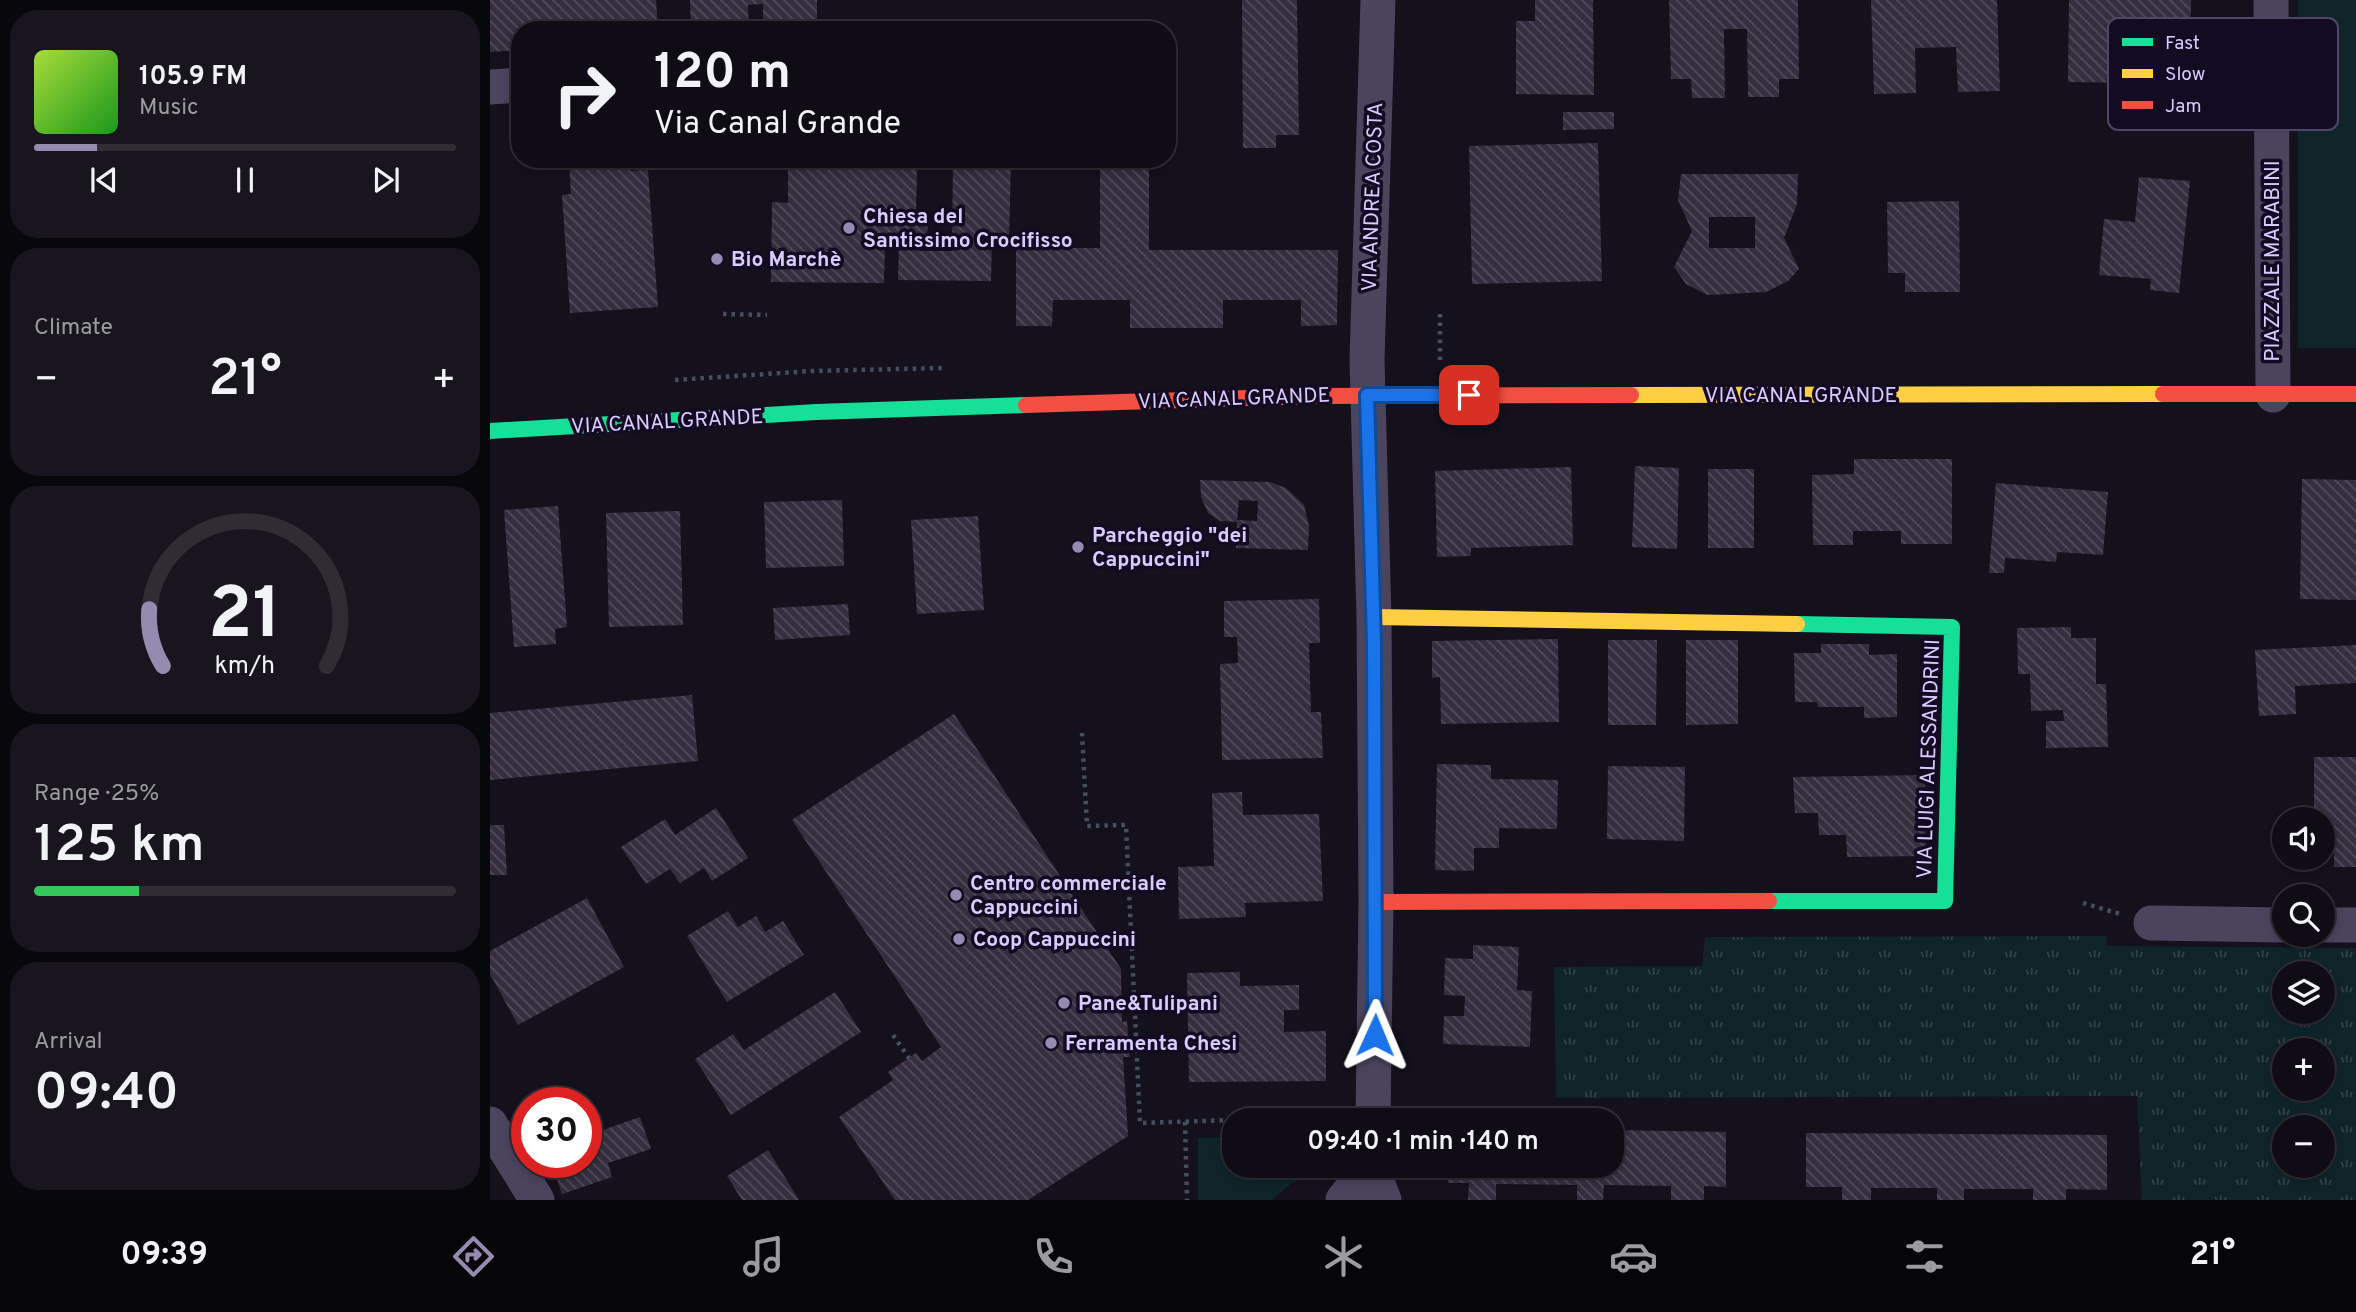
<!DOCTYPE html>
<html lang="en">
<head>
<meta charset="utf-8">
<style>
  :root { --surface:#0f0c15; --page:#18151e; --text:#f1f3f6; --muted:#9b9ba0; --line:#2f2c34; --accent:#958ab0 }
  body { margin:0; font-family:Overpass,sans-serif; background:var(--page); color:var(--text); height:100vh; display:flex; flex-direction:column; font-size:26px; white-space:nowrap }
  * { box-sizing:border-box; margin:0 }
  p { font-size:23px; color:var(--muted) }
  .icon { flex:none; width:38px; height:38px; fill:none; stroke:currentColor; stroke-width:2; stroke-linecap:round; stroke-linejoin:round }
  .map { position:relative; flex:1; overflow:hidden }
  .panel { display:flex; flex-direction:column; gap:10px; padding:10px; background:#08070c; width:490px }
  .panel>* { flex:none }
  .hud { position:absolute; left:21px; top:21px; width:665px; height:147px; border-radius:28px; box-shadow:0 4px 10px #0003,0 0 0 2px var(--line); background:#0f0c15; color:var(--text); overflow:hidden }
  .buttons { position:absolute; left:1782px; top:807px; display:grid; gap:14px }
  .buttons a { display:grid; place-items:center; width:63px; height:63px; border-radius:50%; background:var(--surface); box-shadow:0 4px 10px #0003,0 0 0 2px var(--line); font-size:35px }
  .speed { position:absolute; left:21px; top:1087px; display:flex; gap:14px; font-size:35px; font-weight:700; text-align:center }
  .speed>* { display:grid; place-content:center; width:91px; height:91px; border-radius:50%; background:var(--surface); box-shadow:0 4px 10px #0003,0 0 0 2px var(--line); line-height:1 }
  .speed .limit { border:10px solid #d22; background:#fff; color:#111 }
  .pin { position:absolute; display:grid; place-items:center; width:60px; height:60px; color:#fff; margin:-30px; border-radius:14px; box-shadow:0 4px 10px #0006 }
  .me { position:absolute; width:77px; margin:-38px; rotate:1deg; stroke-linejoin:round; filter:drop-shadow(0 0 5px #0008) }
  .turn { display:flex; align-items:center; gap:24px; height:147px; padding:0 28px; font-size:32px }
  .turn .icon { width:91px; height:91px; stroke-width:2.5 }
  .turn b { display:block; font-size:49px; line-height:60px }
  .big { font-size:52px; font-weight:600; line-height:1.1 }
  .panel .card { flex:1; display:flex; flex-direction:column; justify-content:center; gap:10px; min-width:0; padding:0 24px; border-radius:28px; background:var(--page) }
  .panel .dial { align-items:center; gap:0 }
  .dial svg { height:182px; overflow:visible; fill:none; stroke:var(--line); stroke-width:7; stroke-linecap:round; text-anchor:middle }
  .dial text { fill:var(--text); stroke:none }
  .song { display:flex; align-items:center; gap:21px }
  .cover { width:84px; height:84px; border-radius:10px; background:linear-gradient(135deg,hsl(80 70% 55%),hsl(120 70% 35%)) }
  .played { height:7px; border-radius:4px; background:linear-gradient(90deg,var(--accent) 15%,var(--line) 15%) }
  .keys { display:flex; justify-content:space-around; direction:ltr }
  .heat { display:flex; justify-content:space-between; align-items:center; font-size:38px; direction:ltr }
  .charge { height:10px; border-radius:5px; background:linear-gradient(90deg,#34c759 25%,var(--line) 0) }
  .trip { position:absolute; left:732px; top:1108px; width:402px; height:70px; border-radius:28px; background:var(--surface); box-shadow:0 4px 10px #0003,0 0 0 2px var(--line); font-weight:600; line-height:70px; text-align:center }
  .dock { display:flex; height:112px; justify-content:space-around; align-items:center; background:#060508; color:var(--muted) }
  .dock .icon { width:49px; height:49px }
  .dock .active { color:var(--accent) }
  .dock b { font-size:32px; color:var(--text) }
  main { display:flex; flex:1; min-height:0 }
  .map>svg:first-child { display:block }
</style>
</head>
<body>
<main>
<section class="panel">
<div class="card">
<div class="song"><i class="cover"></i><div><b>105.9 FM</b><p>Music</p></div></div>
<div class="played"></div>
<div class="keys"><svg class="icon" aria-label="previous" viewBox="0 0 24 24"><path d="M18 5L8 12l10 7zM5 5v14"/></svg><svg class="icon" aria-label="pause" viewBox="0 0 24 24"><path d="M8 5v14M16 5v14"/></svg><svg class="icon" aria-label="next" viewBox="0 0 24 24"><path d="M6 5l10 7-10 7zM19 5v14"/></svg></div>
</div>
<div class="card"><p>Climate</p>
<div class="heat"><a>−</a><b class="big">21°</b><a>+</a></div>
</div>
<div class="card dial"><svg viewBox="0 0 100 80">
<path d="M14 69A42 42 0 1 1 86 69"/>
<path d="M14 69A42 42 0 0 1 8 44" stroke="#958ab0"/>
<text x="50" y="56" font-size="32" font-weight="700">21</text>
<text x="50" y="72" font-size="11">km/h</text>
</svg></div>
<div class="card"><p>Range · 25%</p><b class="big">125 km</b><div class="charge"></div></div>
<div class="card"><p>Arrival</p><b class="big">09:40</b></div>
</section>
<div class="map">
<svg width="1866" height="1200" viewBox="0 0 1866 1200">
  <defs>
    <pattern id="park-tufts" width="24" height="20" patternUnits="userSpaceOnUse" patternTransform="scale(1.75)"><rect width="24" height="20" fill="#0f2429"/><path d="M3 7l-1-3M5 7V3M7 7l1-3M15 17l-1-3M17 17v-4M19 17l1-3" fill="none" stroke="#314249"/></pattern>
    <pattern id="building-back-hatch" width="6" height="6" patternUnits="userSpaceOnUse" patternTransform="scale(1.75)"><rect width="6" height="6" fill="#342e3e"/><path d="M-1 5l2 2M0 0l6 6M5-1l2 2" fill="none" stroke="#514b5b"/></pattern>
  </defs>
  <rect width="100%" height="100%" fill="#14101c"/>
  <path fill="#0f2429" d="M1808,0h58v348h-58z
    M744,1137v29h92l-34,17 -20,17h-74v-62z"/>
  <path fill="url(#park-tufts)" fill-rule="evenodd" d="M1616,936l1,10 249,2v252h-214l-5,-104 -581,2 -2,-131 148,-1 3,-29zM1794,973h38v39h-38zM1794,1050h38v38h-38zM1832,1127v39h-38v-39z"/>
  <path fill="url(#building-back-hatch)" fill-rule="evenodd" d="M0,0h166l2,30h-138v20l-30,2z
    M200,0h127v30h-54v-26l-15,1 1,25h-58z
    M752,0h55l2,135h-23v13h-33z
    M1045,0h58l1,95 -78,-1v-73h19z
    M1179,0h129l1,79h-20v18h-31l-1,-68h-23l1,69h-33l-1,-19h-20z
    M1381,0h126l3,91 -42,1 -2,-45 -41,1 1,45 -42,1z
    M1579,0h122l-2,91h-52l1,-8 -70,-1z
    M1073,112h51v17l-51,1z
    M1108,143l4,138 -130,3 -3,-138z
    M79,159h60l1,12 18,-1 10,137 -88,6 -8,-118 9,-1z
    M298,159h109v7h20l-1,51h12l-1,22h-8v12h33l1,-92h58l-2,81 -17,-1 -1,42 -93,-1 1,-35h-14l-1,38 -113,-1 1,-80 16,1z
    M610,159h49v91h189l-1,75 -36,1v-26h-78v28h-93v-28h-77l-1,26h-36v-78h84z
    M1191,174h117l-1,30 -13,34 15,31 -11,12 -22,11 -59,3 -21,-11 -12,-17 18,-36 -14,-31zM1219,217h46v31h-46z
    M1649,177l51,4 -11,112 -29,-3 1,-11 -52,-4 5,-56 31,3z
    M1469,201l1,91h-55v-19h-17l-1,-71z
    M1364,459h98v85h-51v-13h-48v14h-40l-1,-70 42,-1z
    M1145,466l44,2 -2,81 -45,-2z
    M1081,467l2,78 -102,3v8l-34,1 -2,-86z
    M1218,469h46v79h-46z
    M1812,479l54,1v120l-56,-1z
    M710,480l70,2 16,6 18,17 5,21 -1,24 -72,-2 1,-26 -17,-1 -12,-8 -7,-16zM749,500l19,1 -1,20 -20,-1z
    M1506,483l112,9 -5,63 -46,-3 -1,10 -51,-4 -1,15h-15z
    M352,500l2,66 -78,2 -2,-66z
    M68,506l9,121 -12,2 1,15 -42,3 -10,-137z
    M190,511l3,114 -74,2 -3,-114z
    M488,516l6,94 -67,4 -6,-94z
    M829,599l1,44h-11l2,69h10l2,46 -101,2 -2,-96 18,-1 -1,-26h-13v-36z
    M358,604l2,31 -75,5 -2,-32z
    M1581,627v11h25v46h10l2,63 -62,1v-27h18l-1,-11 -32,1 -1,-37h-12l-1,-46z
    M1068,639l1,83 -118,2 -1,-47 -8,1v-37z
    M1118,640h49l-1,85h-48z
    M1196,640h52v84l-52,1z
    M1331,644h48v11l28,-1v63l-33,1v-11h-46l-1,-5h-22l-1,-49h27z
    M1866,645v38l-61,3 1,28 -37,2 -4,-66z
    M202,695l6,66 -208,19v-67z
    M464,714l167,255 1,53 5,-1 3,36h-7l5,79 -100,64h-133l-56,-83 54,-37 -5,-8 28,-19 6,8 19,-14 -149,-227z
    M1824,757h42v110h-22v-35h-12v-13h-8z
    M947,764l54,1v14l67,1 -1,49 -58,-1v20h-25v23l-39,-1z
    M1118,766l77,1 -1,74 -77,-2z
    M1435,775l1,81 -79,1 -1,-22h-27l-1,-22h-23l-2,-36z
    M752,792l1,23 76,-1 4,87 -78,2 1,14 -67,2 -1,-52 36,-1 -2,-73z
    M226,808l32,50 -36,23 -8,-13 -24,15 -10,-14 -24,15 -25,-37 44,-28 10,16z
    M0,825h14l3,50h-17z
    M97,898l37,69 -106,58 -28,-51v-23z
    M238,911l10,16 18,-11 9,16 18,-11 21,34 -77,47 -40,-66z
    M983,945l46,2 -2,43 15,1 -2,56 -87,-3 1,-28h20l1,-20 -21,-1 1,-37 28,1z
    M750,972v14l59,-1v25h-15v22l42,-1v50l-137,1 -2,-109z
    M345,992l26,40 -130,83 -36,-56 38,-25 11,16z
    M96,1100l11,32 43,-15 11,32 -43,14 4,14 -50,17 -11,-32h35z
    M1122,1130l114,2v55l-22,-1v14h-33v-14l-67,-1 -1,15h-26v-15l-81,-1v16h-28l1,-17h-21v-17h164z
    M1316,1133l301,2v55l-41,-1v11h-33v-11h-69v11h-27v-12h-66v12h-29v-13h-36z
    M278,1150l31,50h-57l-15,-24z"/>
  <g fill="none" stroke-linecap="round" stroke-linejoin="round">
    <path stroke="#454e5f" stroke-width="4.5" stroke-dasharray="3.5 5" stroke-linecap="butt" d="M233,314l44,1
      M950,360v-51
      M185,380l136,-9 135,-3
      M592,733l5,93 39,-1 14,298 94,-3
      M1593,903l37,11
      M403,1035l16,23
      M753,1120l97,-4
      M695,1122l2,78"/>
    <path stroke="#4a445d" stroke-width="35" d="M1781,0l2,395
      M0,87l30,-2
      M1661,923l133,2
      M1832,925h34
      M883,1120l3,-218 -2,-285 -7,-257 11,-360
      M0,1124l47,76
      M881,1166l13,34
      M853,1200l27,-34"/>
    <path stroke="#16e098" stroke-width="16" d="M0,431l326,-19 210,-7
      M1279,901h176l7,-274 -155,-3"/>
    <path stroke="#ffcf43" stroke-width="16" d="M1141,395l532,-1
      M884,617l423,7"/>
    <path stroke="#f24e42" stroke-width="16" d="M1673,394h193
      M536,405l289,-9 316,-1
      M886,902l393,-1"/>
  </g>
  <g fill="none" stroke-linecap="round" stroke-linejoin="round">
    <g stroke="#114b97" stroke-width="18">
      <path id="route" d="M885,1035l-1,-392 -7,-248h102"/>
    </g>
    <use href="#route" stroke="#1a73e8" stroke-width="12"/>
  </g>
  <g fill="#958ab0" stroke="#130b21" stroke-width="2.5">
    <circle cx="359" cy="228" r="7"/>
    <circle cx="227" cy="259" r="7"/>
    <circle cx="588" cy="547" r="7"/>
    <circle cx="466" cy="895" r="7"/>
    <circle cx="469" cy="939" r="7"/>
    <circle cx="574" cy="1003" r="7"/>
    <circle cx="561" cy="1043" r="7"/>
  </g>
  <g text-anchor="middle" stroke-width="7" stroke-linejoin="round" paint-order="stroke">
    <g font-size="21" fill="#dacbff" stroke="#130b21">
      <text transform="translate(882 197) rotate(-88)" y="7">VIA ANDREA COSTA</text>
      <text transform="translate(1782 261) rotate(-90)" y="7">PIAZZALE MARABINI</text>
      <text x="1311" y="402">VIA CANAL GRANDE</text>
      <text transform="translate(744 398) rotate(-2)" y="7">VIA CANAL GRANDE</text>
      <text transform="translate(177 421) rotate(-3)" y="7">VIA CANAL GRANDE</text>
      <text transform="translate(1438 759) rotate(-88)" y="7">VIA LUIGI ALESSANDRINI</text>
    </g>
    <g font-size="21" font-weight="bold" fill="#dacbff" stroke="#130b21" text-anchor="start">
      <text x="373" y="223">Chiesa del<tspan x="373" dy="24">Santissimo Crocifisso</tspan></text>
      <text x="241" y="266">Bio Marchè</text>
      <text x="602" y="542">Parcheggio "dei<tspan x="602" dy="24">Cappuccini"</tspan></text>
      <text x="480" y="890">Centro commerciale<tspan x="480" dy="24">Cappuccini</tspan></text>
      <text x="483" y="946">Coop Cappuccini</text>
      <text x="588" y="1010">Pane&amp;Tulipani</text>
      <text x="575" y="1050">Ferramenta Chesi</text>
    </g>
  </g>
  <rect x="1618" y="18" width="230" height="112" rx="10" fill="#130b21" stroke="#4f4564" stroke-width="2"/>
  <rect x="1632" y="38" width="31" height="8" fill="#16e098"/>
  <rect x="1632" y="69" width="31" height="9" fill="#ffcf43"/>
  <rect x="1632" y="101" width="31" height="8" fill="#f24e42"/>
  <g font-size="19" fill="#dacbff">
    <text x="1675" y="49">Fast</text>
    <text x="1675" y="80">Slow</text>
    <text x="1675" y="112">Jam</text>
  </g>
</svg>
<div class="buttons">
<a><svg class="icon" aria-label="sound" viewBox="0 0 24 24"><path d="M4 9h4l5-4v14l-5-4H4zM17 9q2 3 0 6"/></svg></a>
<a><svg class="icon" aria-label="search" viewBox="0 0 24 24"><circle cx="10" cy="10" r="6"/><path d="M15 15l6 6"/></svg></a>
<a><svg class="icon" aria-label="layers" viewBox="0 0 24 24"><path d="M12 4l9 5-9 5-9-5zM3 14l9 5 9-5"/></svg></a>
<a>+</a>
<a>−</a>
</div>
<div class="speed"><div class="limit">30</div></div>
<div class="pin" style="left:979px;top:395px;background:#d93025"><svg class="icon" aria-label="arrive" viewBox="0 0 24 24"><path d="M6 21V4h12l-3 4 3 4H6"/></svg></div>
<svg class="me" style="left:885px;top:1035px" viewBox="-20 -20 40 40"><path d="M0-17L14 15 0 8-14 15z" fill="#1a73e8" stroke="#fff" stroke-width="4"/></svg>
<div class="trip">09:40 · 1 min · 140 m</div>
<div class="hud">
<div class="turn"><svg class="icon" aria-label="right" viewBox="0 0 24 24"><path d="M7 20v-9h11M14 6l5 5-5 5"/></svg><div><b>120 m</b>Via Canal Grande</div></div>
</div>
</div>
</main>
<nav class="dock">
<b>09:39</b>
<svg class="icon active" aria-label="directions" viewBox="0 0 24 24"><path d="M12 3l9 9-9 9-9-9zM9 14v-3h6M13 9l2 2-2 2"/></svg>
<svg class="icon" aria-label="music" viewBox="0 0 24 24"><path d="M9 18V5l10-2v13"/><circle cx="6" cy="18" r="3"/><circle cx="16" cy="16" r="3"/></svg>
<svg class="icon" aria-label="phone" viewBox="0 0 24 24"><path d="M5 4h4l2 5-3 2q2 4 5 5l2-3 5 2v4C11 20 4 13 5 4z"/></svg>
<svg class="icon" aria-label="climate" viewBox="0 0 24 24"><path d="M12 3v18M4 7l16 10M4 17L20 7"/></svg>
<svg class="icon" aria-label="car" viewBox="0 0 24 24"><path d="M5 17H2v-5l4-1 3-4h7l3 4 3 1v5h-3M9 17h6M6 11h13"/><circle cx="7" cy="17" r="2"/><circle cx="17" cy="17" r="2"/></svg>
<svg class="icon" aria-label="filters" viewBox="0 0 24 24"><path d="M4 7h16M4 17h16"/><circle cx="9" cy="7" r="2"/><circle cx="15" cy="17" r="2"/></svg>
<b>21°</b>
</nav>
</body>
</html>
